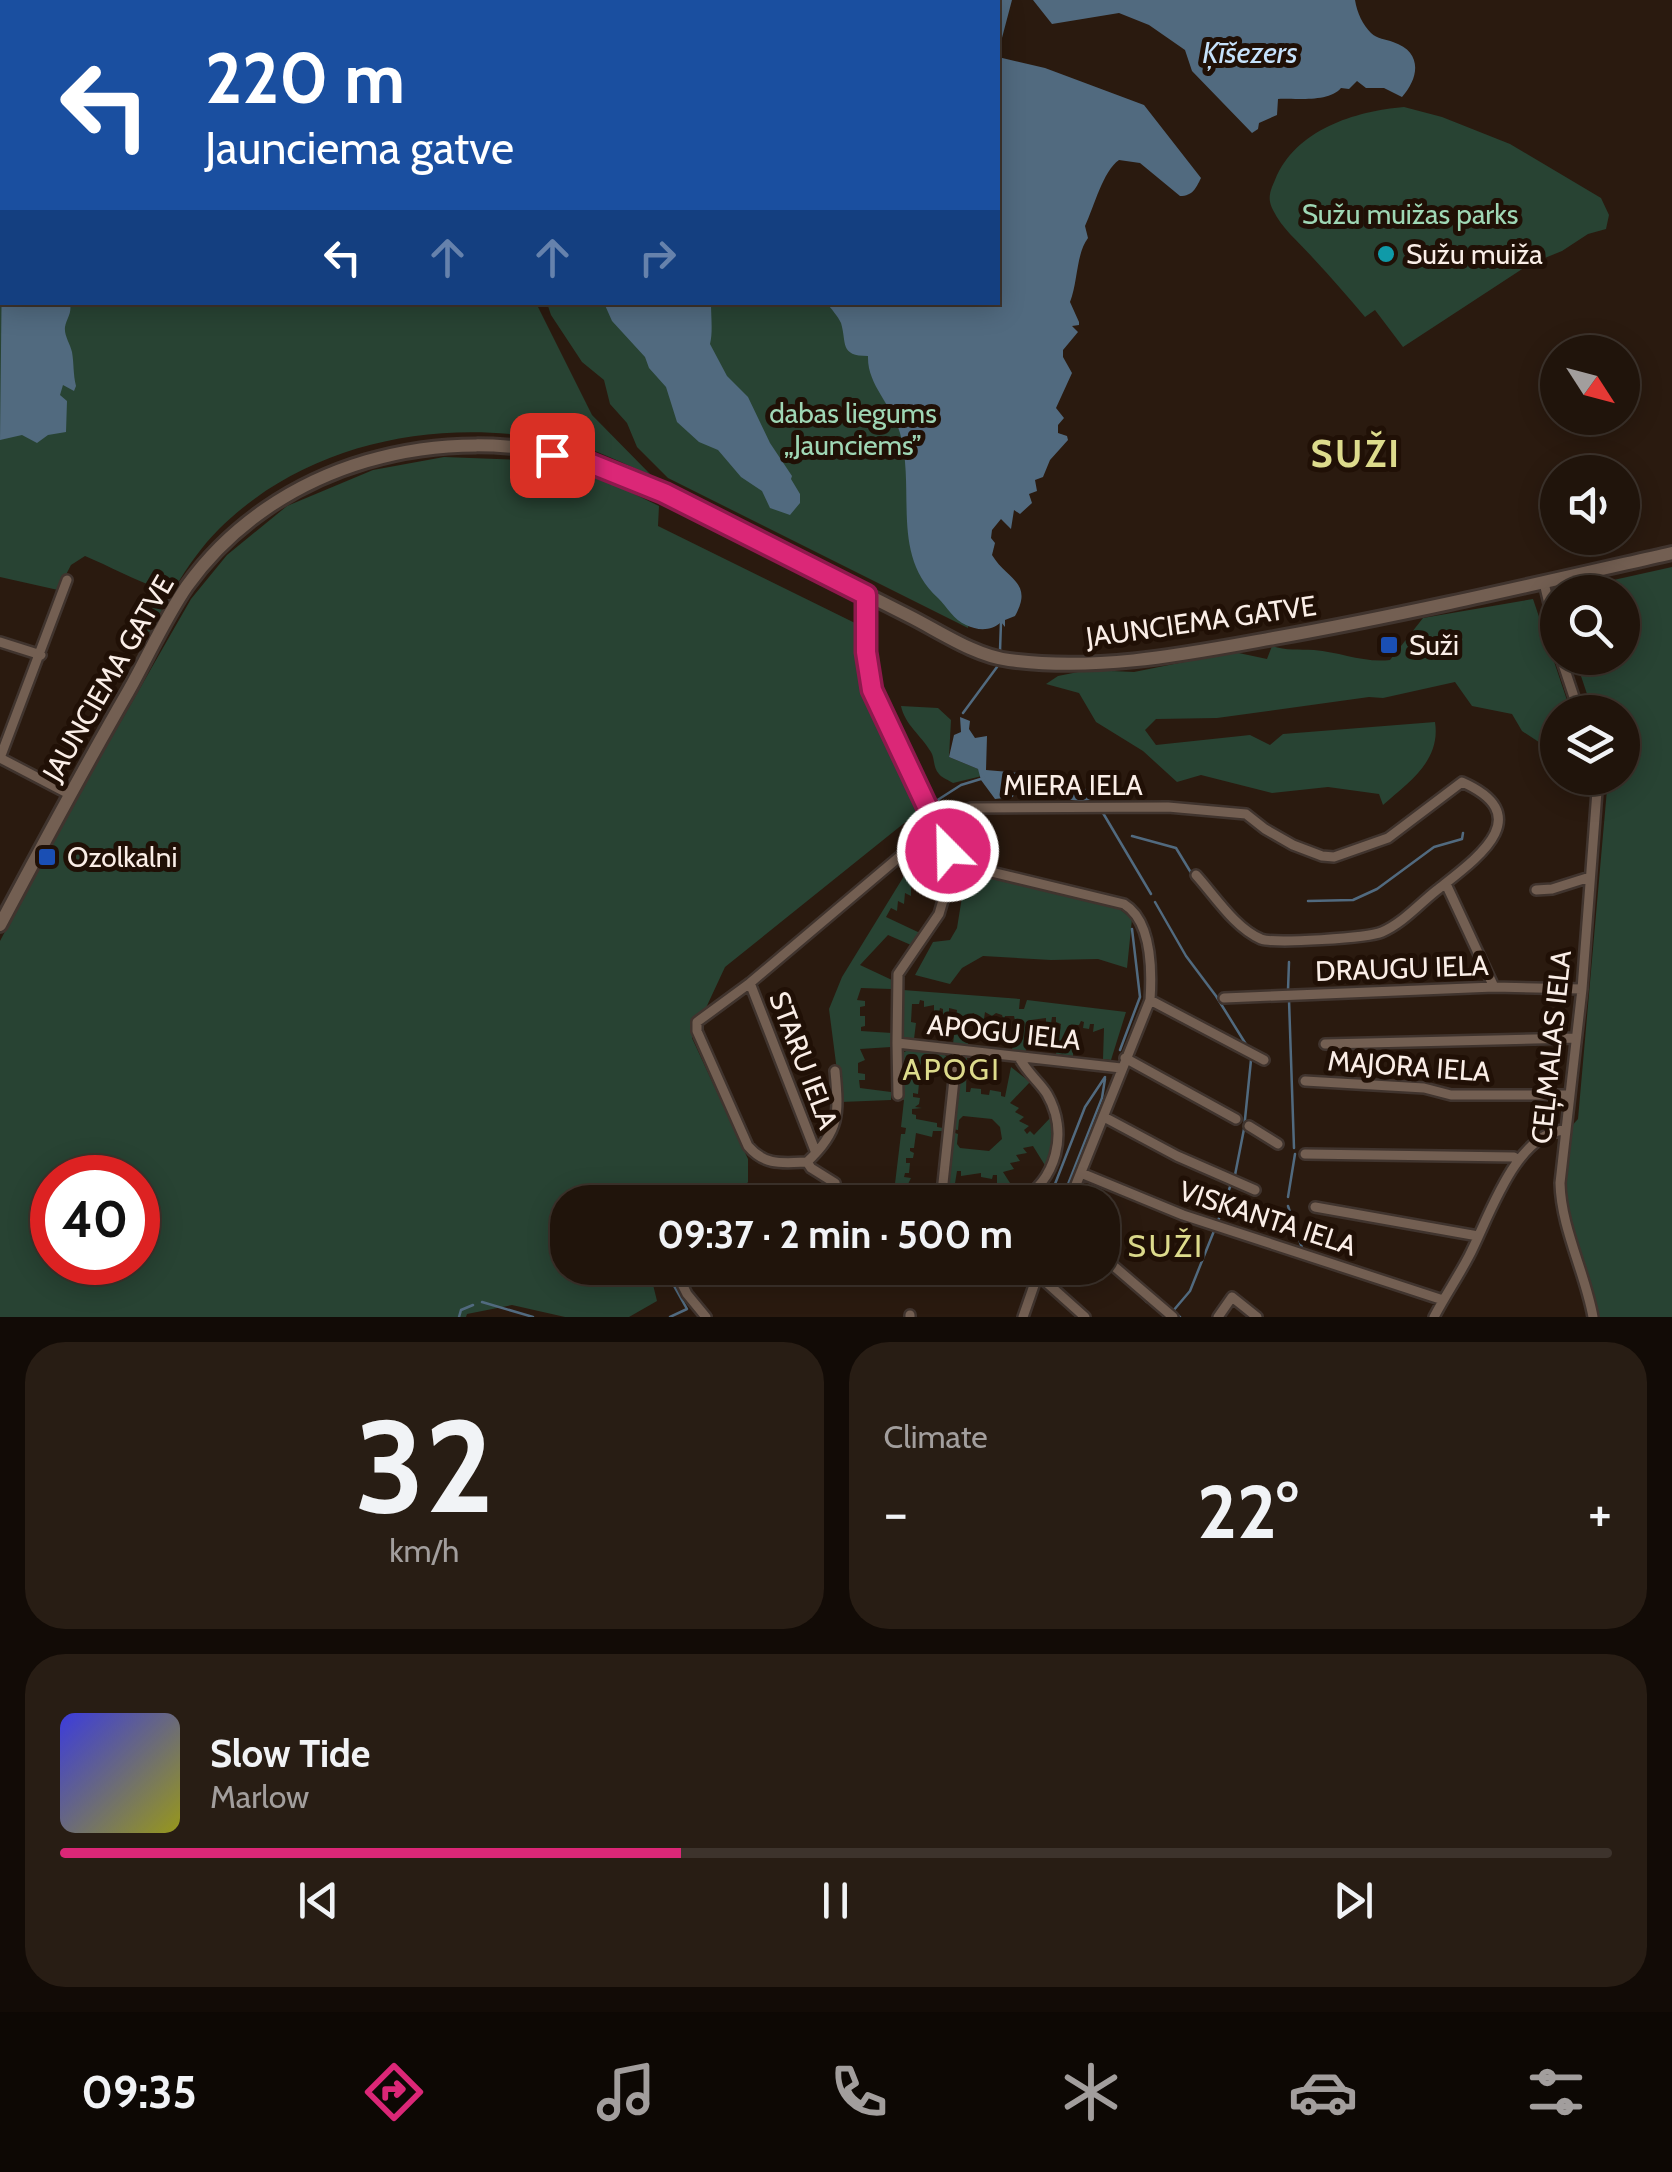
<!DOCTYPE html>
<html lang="en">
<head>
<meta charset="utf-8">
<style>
  :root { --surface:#20140b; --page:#281d14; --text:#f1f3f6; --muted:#a29e9d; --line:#3d332c; --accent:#db2777 }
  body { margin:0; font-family:Cabin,sans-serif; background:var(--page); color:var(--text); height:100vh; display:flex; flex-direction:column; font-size:38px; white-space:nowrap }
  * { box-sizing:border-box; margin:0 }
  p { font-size:32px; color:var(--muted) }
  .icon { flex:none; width:55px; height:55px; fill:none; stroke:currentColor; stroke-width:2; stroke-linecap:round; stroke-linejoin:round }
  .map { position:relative; height:1317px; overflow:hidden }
  .sheet { display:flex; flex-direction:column; gap:25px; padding:25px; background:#120b06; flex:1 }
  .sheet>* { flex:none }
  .guide { position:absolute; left:0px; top:0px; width:1000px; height:305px; box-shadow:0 5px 25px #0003,0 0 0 2px var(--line); background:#1a4fa0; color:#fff; overflow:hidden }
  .needle { width:65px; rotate:126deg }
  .buttons { position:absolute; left:1540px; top:335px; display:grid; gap:20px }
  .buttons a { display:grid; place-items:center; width:100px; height:100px; border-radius:50%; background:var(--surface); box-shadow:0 5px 25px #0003,0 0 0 2px var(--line); font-size:50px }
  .speed { position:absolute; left:30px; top:1155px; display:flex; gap:20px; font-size:50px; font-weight:700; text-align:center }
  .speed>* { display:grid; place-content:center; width:130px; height:130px; border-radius:50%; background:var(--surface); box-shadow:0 5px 25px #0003,0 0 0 2px var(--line); line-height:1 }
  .speed .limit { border:15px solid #d22; background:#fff; color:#111 }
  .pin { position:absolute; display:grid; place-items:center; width:85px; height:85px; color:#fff; margin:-42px; border-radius:20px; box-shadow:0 5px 15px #0006 }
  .me { position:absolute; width:110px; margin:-55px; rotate:337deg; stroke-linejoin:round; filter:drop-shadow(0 0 8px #0008) }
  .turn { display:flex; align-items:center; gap:35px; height:210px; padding:0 40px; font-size:45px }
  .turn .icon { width:130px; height:130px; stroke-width:2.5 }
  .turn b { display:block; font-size:70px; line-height:85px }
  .lanes { display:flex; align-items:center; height:95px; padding:0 40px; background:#0003; justify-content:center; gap:50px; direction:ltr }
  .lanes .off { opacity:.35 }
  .big { font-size:75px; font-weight:700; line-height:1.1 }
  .sheet .widget { flex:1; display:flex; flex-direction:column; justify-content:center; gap:15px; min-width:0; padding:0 35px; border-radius:40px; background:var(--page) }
  .sheet .dial { align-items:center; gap:0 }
  .dial b { font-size:130px; line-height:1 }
  .song { display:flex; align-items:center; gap:30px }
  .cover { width:120px; height:120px; border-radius:15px; background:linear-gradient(135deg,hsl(240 70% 55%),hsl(60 70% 35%)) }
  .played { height:10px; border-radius:5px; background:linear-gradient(90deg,var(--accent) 40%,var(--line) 40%) }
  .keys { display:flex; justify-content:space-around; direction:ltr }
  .heat { display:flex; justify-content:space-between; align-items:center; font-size:55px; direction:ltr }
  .sheet .tiles { flex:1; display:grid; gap:25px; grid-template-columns:1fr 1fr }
  .widget:last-child { grid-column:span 2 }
  .trip { position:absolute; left:550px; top:1185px; width:570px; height:100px; border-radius:40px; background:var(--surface); box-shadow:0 5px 25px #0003,0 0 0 2px var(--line); font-weight:700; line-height:100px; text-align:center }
  .menu { display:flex; height:160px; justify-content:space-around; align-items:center; background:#0d0804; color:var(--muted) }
  .menu .icon { width:70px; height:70px }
  .menu .on { color:var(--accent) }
  .menu b { font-size:45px; color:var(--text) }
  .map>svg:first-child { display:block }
</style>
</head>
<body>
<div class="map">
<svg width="1672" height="1317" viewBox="0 0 1672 1317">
  <rect width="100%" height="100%" fill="#2a1a0f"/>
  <path fill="#284333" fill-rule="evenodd" d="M0,0h532l2,2h-532v300l534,1 56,112 59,60c-23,-9 -47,-22 -71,-29 -126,-32 -268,-9 -361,83 -35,35 -55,80 -80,121l7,-29 16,-37 -4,4c-24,-8 -49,-22 -73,-32l-14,9 -13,25 -58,-13z
    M1404,107l38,10 68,27 91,54 8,17 -3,14 -18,5 -26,17 -32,13 -127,83 -28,-37 -10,7c-17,-20 -34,-40 -52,-59 -14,-16 -31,-29 -40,-48 -6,-11 -3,-19 2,-30 20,-50 80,-69 129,-73z
    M547,303h391l37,293 -7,32 -300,-150 -31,-31 -10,-24 -17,-19 -6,-24 -22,-18 -31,-47z
    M444,457l76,3 71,13 68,33 -1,20 199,98 1,37 8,44 52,107 -193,155 -33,71 56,121v23l-12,16 -12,4h-42l-12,-19 -35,19h-67v66h81l8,33 -28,16h-64l-53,-12 -45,9 -1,3h-466v-376l53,-101 138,-241 36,-44 60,-49 86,-36zM52,1178h86v84h-86z
    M1672,567v750h-84l-33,-120 3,-56 20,-22 30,-341h14v-66h-29l-18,-54h47v-66h-64l-1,10 -2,-9z
    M1533,599l38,113h-13l-1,42 -35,-23 -10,-17 -40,-8 -17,-24 -72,16 -14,-1 -152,21 -61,1 -11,11 11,15 94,-10 20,10 13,-11 152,-12c6,39 -26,60 -52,83l-4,-11 -51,-7 -56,6 -71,-18 -24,7 -34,-31 -47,-29 -17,-29 -33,-9 12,-8 30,-6 46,2 100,-20 33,7 5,-13c14,5 27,3 42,4 26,2 49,13 76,10l33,-42z
    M901,706l37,2 13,12 -2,37 29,12 4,7 -29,7c-3,-2 -12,-6 -14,-9 -6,-6 -4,-15 -8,-22 -10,-17 -26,-27 -30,-46z
    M961,872l155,34 16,13 -5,49 -29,-9 -47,1 -68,-4 -21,12 -12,16 -35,-9 18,-33 17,-2 7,-12 5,-31 -5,-8z
    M904,876l40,6 -4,16 -29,-12v10l-6,-3 -1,11 -6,-3 -1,10 -6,-3 -5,9 34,16 -9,12 -23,-10 -28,30 32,15 -1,9 -30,-1 -4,12 8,1v5l-5,1v9h5v10l-4,1v4l31,2 -1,14 -31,2 5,11 -7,3v10l7,1v6h-6l1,8 31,4v8l-50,2 -12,-93 13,-32z
    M903,990l117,9 -1,10h5l3,-9 99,12 -15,48 -8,-1 1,-31 -11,4 1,-8h-4l-1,5 -6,-1 1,-6 -3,-1 -2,4h-6v31l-17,-2 5,-30 -5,-2v-5h-4l-1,7h-5v-6l-15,2 -6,18 1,14 -14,-2 4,-25 -2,-9h-9l-1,5 -2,-6 -6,-2 -4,3 -7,-4 -1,7 -11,-6 -4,8 -1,24 -15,-1 4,-34 -8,-2v9l-6,-1v-7l-3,-1 -1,5h-5v-8l-10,2v-6l-4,-1 -1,4h-7l-1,18 5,1 -2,16h-9l-5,-10 3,-6 -2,-31z
    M911,1049l30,2 9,9 -1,9 -31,-1 2,11h-6v4h5l-1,11 -5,-1v4l7,1 -1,6 -4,3 7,1 -10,1v5l4,1v4l21,4v4l6,1 -1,3h-9l-1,6 -16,-4 -2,15h-4v3l4,2 -1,5h-7v5h4l-1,10h-4l-1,4 7,1 -5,10 31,5 -1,9h-19l-23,-10 7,-58h4l1,-6 -5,-1 3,-27 -3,-1 -1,-37 4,-10z
    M961,1056l6,1 -1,35h4l1,-4 10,1v5l8,1 1,-5 11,2v4l4,1 6,-30 19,15 -20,21 9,5 -4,4 9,5 -5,4 10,5 -5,4 3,4 3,-3 4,4 17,-18c3,18 3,33 -5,50l-13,-21 -10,2 4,5 -11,2 4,6 -10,2 4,6 -11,3 16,25 -22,5v-27h-4l-1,4 -11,-2v-4l-20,3v-5h-4l-5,31 -7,-2 7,-68 6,2 -1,10 3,4 29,3 13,-12 -2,-12 -8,-8 -29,-3 -4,4 -1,10 -6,-1z"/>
  <path fill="#516a7f" d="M385,0h627l-14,53v-51z
    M1033,0h322c2,13 8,25 16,33 6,6 15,6 22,9 30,10 26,36 9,55l-18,-9h-18l-9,-7 -8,8 -8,-1c-12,15 -48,10 -63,11l-1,16 -18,8 -1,6 -6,4 -60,-62 -7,-21 -36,-25 -30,-12 -67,11z
    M998,57l47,11 99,37 57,73c-5,10 -8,18 -21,18l-40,-33 -21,-3c-16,11 -25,47 -34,66l3,12c-12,16 -10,44 -18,64l9,20v3l-7,1 6,6 -15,18v7l9,16 -16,35 8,10 -6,7v8l9,3 1,4 -18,20 -7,17 -8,3 2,11 -8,3 3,9 -12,11 -6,-4 -3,19 -10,-10 -9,11 -1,8 4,5 -3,12c15,25 42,27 23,61l-10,4v7l-4,-5c-9,9 -23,9 -35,3 -12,-5 -19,-18 -28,-27 -48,-44 -22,-107 -38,-165 -8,-29 -33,-48 -32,-77 -29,0 -21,-13 -27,-33 -3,-7 -10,-14 -14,-20l171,-1z
    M2,260v42l68,1c2,11 -3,14 -5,24 -1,9 5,16 7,25 2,11 1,22 4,34l-2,5 -11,-6 -3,10 7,6 -1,31 -18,3 -11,8 -15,-8 -22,5z
    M604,303h107c0,14 2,29 -1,41l17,32 21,21 22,46 22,33 -1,3 9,15v9l-10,12 -20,-7 -8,-17 -21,-14 -23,-27 -19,-8 -22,-20 -11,-35 -17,-19 -4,-11 -33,-36z
    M960,717l10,4 -1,8 6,9 12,-2 -1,34 56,5 24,12 1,-5 11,7 41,-1 1,10c-18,-5 -36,9 -57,-1v-8l-46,-9 -4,17 -18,2 -14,-19 -3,-11 -29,-12 5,-22 7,-3z"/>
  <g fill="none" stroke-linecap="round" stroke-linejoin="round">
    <path stroke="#516a7f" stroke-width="2.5" d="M1000,651l1,-29
      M963,713l34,-46
      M936,801l25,-16 23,-7
      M1103,813l48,81
      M1132,836l44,12 17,28
      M1308,901l45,-1 24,-11 57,-42 28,-8 1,-6
      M1155,902l31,54 30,40 31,50
      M1288,990l1,-28
      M1289,1000l5,148
      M1120,1050l20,-53 -8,-68
      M1087,1170l4,-11
      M1235,1175l9,-46 7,-69
      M1288,1197l7,-43
      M1048,1202l37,-95 20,-30
      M1061,1202l41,-104 3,-19
      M1288,1206l14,42
      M1218,1221l13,-37
      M664,1268l23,41 -17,8
      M1026,1275l3,-7
      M1139,1294l8,8
      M482,1302l51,15
      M1152,1305l13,12
      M459,1317l2,-7 12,-5
      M1180,1317l-7,-6 17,-20 24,-60"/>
    <g stroke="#40342e" stroke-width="14">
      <path id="minor" d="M1544,583l14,58
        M0,642l41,13
        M1561,658l18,54
        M0,758l67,-178
        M0,758l69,36
        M1446,884l48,103
        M1536,890l16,-1 38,-12
        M750,983l66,170
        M1224,998l270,-11 88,2
        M1150,1000l114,60
        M897,1043l1,52
        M1325,1044l251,-6
        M1125,1058l111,61
        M835,1071c4,43 5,60 -28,91 -25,1 -42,4 -59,-16l-51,-115v-9l53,-39 187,-158 34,-17 197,-1 78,7 19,15 28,16 29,11 12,1 54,-19 74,-56c77,34 14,77 -25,108 -18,14 -34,33 -55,42 -14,6 -107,12 -121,7 -26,-11 -46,-43 -65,-64
        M1305,1081l119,7 27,7h118
        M1104,1117l73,39 78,34
        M1249,1126l29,18
        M1305,1154l209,3 5,3
        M807,1162l4,6 24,15 -10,19
        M1081,1173l102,42 260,85
        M941,1202l16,-151
        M1018,1202c39,-21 51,-70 29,-108 -8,-13 -21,-22 -28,-37
        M1069,1202l81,-202c2,-30 2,-79 -26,-96l-170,-41 -15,51 -41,60 -1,69 224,25
        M1315,1207l163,29
        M1102,1256l71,61
        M674,1268l13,26 19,23
        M1037,1274l48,43
        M910,1317v-2
        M1023,1317l17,-49
        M1218,1317l14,-20 25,20
        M1434,1317c11,-21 24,-40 35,-61 20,-38 46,-123 96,-126
        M1593,1317c-8,-45 -32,-89 -33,-134l22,-194 16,-211"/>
    </g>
    <g stroke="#40342e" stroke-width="16">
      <path id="tertiary" d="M867,595l-1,56 6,39 82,173"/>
    </g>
    <g stroke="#40342e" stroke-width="18">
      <path id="secondary" d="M0,925c42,-79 84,-157 129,-235 19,-34 36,-72 58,-104 89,-124 256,-167 400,-125 47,14 92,40 136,61 62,31 124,63 186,94 30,15 66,40 100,44 89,12 177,-6 265,-22 134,-24 266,-55 398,-85"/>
    </g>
    <use href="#minor" stroke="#735f52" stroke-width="9"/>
    <use href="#tertiary" stroke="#735f52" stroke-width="11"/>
    <use href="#secondary" stroke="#735f52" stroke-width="12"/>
  </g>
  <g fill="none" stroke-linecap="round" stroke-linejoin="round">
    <g stroke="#8e194d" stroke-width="25">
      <path id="route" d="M552,455l35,7 77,31 202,102v57l6,38 76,161"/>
    </g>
    <use href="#route" stroke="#db2777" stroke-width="18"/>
  </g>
  <circle fill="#0f9aa8" stroke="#201006" stroke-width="4" cx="1386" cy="254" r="10"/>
  <g fill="#1a4fb4" stroke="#201006" stroke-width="4">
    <rect x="1379" y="635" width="20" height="20" rx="5"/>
    <rect x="37" y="847" width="20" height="20" rx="5"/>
  </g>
  <g text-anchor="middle" stroke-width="10" stroke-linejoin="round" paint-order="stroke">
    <g font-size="28" fill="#9fd7b5" stroke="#201006">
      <text x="1410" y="224">Sužu muižas parks</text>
      <text x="853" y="423">dabas liegums<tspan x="853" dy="32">„Jaunciems”</tspan></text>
    </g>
    <g font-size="28" fill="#faeee7" stroke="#201006" text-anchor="start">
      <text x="1406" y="264">Sužu muiža</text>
      <text x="1409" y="655">Suži</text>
      <text x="67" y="867">Ozolkalni</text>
    </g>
    <g font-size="28" fill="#faeee7" stroke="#201006">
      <text transform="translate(1201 621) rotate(-8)" y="10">JAUNCIEMA GATVE</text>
      <text transform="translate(108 678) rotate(-60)" y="10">JAUNCIEMA GATVE</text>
      <text x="1073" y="795">MIERA IELA</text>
      <text transform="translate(1402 968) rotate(-2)" y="10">DRAUGU IELA</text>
      <text transform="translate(1004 1032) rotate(6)" y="10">APOGU IELA</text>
      <text transform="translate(1551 1047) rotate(-84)" y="10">CEĻMALAS IELA</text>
      <text transform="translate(804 1060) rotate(69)" y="10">STARU IELA</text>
      <text transform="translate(1409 1066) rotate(4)" y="10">MAJORA IELA</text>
      <text transform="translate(1268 1218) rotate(18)" y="10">VISKANTA IELA</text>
    </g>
    <g font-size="30" font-style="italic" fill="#c6e2fb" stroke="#201006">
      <text x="1250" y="63">Ķīšezers</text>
    </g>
    <g font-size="30" letter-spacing="2.5" fill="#dddb8c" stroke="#201006">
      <text x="952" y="1080">APOGI</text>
    </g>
    <g font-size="32" letter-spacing="2.5" fill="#dddb8c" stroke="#201006">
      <text x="1166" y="1257">SUŽI</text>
    </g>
    <g font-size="38" font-weight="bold" letter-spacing="2.5" fill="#dddb8c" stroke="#201006">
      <text x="1356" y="467">SUŽI</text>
    </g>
  </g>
</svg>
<div class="buttons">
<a><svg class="needle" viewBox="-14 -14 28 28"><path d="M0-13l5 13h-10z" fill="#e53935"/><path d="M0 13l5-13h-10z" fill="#a29e9d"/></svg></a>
<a><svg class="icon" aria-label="sound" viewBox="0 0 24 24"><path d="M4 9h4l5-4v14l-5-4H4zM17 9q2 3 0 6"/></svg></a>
<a><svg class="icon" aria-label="search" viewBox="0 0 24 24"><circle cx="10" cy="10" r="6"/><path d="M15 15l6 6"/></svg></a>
<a><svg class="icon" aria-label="layers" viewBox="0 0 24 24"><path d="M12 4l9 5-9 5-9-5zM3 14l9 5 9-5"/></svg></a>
</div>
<div class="speed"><div class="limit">40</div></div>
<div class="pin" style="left:552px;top:455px;background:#d93025"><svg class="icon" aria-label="arrive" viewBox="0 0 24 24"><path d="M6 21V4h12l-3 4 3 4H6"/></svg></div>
<svg class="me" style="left:948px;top:851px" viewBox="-20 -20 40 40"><circle r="17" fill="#db2777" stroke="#fff" stroke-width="3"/><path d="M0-11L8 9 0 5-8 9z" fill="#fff"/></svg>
<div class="trip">09:37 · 2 min · 500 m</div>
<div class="guide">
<div class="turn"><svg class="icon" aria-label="left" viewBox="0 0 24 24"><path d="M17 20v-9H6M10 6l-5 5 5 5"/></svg><div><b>220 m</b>Jaunciema gatve</div></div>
<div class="lanes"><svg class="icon" aria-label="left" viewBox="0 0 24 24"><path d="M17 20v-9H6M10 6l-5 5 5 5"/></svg><svg class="icon off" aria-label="ahead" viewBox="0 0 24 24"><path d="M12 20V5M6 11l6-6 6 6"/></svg><svg class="icon off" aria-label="ahead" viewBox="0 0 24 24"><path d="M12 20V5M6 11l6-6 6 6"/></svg><svg class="icon off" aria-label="right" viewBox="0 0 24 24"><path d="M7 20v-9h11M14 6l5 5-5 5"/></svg></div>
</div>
</div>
<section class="sheet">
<div class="tiles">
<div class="widget dial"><b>32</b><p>km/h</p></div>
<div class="widget"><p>Climate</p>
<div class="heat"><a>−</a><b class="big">22°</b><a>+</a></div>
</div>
<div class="widget">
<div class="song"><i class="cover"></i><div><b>Slow Tide</b><p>Marlow</p></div></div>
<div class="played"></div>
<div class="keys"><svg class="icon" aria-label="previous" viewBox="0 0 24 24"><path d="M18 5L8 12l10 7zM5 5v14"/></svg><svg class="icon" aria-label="pause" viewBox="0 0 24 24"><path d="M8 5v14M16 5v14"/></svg><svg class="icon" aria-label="next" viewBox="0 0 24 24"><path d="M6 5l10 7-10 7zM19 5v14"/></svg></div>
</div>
</div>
</section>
<nav class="menu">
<b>09:35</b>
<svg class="icon on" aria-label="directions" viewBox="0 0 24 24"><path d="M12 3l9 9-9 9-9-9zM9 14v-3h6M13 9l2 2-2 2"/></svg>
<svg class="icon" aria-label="music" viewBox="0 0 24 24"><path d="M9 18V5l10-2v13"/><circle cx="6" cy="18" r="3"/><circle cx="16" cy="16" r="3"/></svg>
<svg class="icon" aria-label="phone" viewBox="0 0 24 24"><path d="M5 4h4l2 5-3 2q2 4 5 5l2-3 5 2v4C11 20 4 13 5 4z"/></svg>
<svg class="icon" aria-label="climate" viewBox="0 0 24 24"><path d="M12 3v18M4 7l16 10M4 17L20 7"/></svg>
<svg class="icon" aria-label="car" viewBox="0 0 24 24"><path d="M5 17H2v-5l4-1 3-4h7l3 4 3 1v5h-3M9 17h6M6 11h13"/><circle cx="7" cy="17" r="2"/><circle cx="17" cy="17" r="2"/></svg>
<svg class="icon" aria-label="filters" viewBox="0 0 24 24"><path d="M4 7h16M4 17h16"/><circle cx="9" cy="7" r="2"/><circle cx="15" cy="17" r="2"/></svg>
</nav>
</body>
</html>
